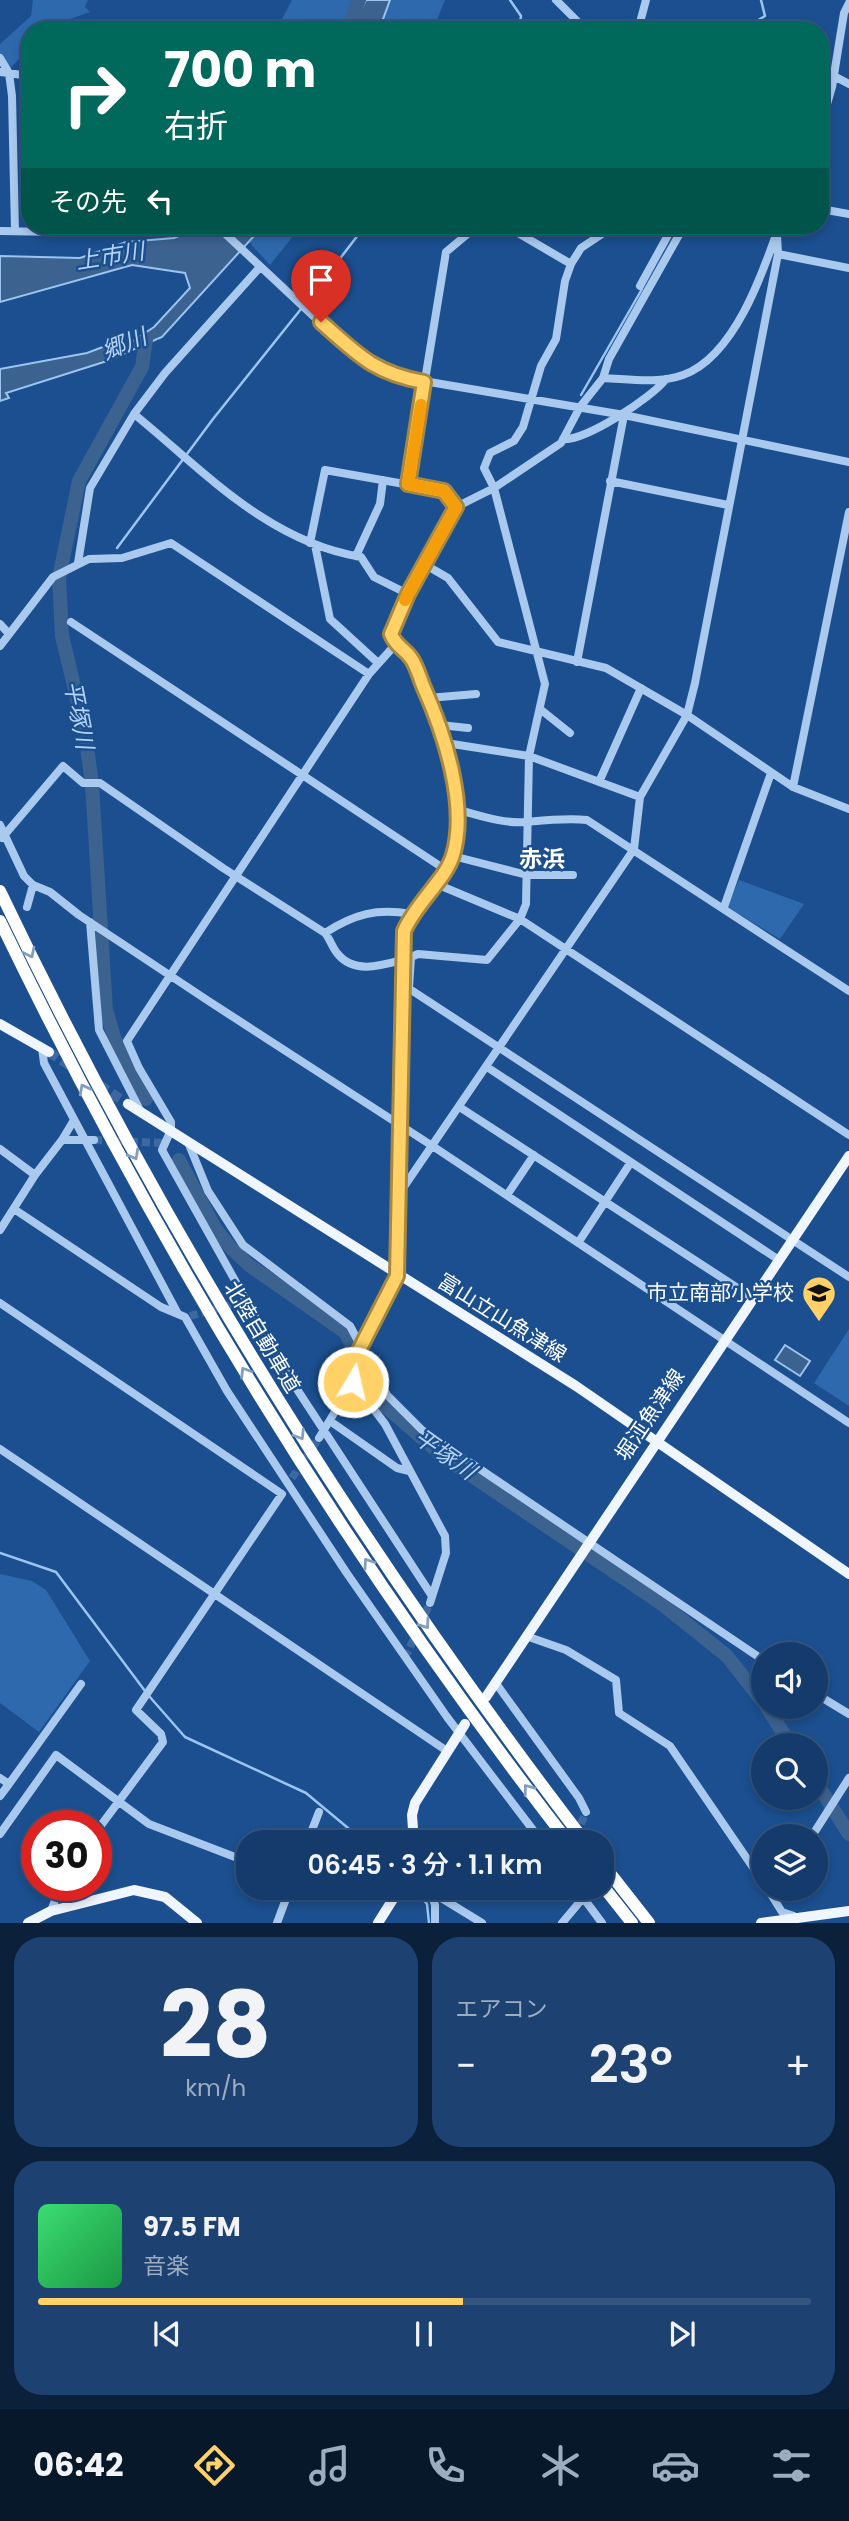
<!DOCTYPE html>
<html lang="ja">
<head>
<meta charset="utf-8">
<style>
  :root { --surface:#143b6b; --page:#1d4271; --text:#f1f3f6; --muted:#9dadc1; --line:#33557e; --accent:#ffd166 }
  body { margin:0; font-family:Poppins,"Noto Sans JP",sans-serif; background:var(--page); color:var(--text); height:100vh; display:flex; flex-direction:column; font-size:26px; white-space:nowrap }
  * { box-sizing:border-box; margin:0 }
  p { font-size:23px; color:var(--muted) }
  .icon { flex:none; width:38px; height:38px; fill:none; stroke:currentColor; stroke-width:2; stroke-linecap:round; stroke-linejoin:round }
  .map { position:relative; height:1923px; overflow:hidden }
  .sheet { display:flex; flex-direction:column; gap:14px; padding:14px; background:#0b203b; flex:1 }
  .sheet>* { flex:none }
  .banner { position:absolute; left:21px; top:21px; width:808px; height:214px; border-radius:28px; box-shadow:0 4px 10px #0003,0 0 0 2px var(--line); background:#00695c; color:#fff; overflow:hidden }
  .fabs { position:absolute; left:751px; top:1642px; display:grid; gap:14px }
  .fabs a { display:grid; place-items:center; width:77px; height:77px; border-radius:50%; background:var(--surface); box-shadow:0 4px 10px #0003,0 0 0 2px var(--line); font-size:35px }
  .speed { position:absolute; left:21px; top:1810px; display:flex; gap:14px; font-size:35px; font-weight:700; text-align:center }
  .speed>* { display:grid; place-content:center; width:91px; height:91px; border-radius:50%; background:var(--surface); box-shadow:0 4px 10px #0003,0 0 0 2px var(--line); line-height:1 }
  .speed .limit { border:10px solid #d22; background:#fff; color:#111 }
  .pin { position:absolute; display:grid; place-items:center; width:60px; height:60px; color:#fff; margin:-72px -30px; border-radius:50% 50% 50% 0; rotate:-45deg; box-shadow:0 0 7px #0007 }
  .pin .icon { rotate:45deg }
  .me { position:absolute; width:77px; margin:-38px; rotate:9deg; stroke-linejoin:round; filter:drop-shadow(0 0 5px #0008) }
  .turn { display:flex; align-items:center; gap:24px; height:147px; padding:0 28px; font-size:32px }
  .turn .icon { width:91px; height:91px; stroke-width:2.5 }
  .turn b { display:block; font-size:49px; line-height:60px }
  .then { display:flex; align-items:center; height:66px; padding:0 28px; background:#0003; gap:14px; font-size:26px }
  .big { font-size:52px; font-weight:600; line-height:1.1 }
  .sheet .widget { flex:1; display:flex; flex-direction:column; justify-content:center; gap:10px; min-width:0; padding:0 24px; border-radius:28px; background:var(--page) }
  .sheet .dial { align-items:center; gap:0 }
  .dial b { font-size:91px; line-height:1 }
  .song { display:flex; align-items:center; gap:21px }
  .cover { width:84px; height:84px; border-radius:10px; background:linear-gradient(135deg,hsl(140 70% 55%),hsl(140 70% 35%)) }
  .played { height:7px; border-radius:4px; background:linear-gradient(90deg,var(--accent) 55%,var(--line) 55%) }
  .keys { display:flex; justify-content:space-around; direction:ltr }
  .heat { display:flex; justify-content:space-between; align-items:center; font-size:38px; direction:ltr }
  .sheet .tiles { flex:1; display:grid; gap:14px; grid-template-columns:1fr 1fr }
  .widget:last-child { grid-column:span 2 }
  .trip { position:absolute; left:236px; top:1830px; width:378px; height:70px; border-radius:28px; background:var(--surface); box-shadow:0 4px 10px #0003,0 0 0 2px var(--line); font-weight:600; line-height:70px; text-align:center }
  .tab-bar { display:flex; height:112px; justify-content:space-around; align-items:center; background:#08182b; color:var(--muted) }
  .tab-bar .icon { width:49px; height:49px }
  .tab-bar .current { color:var(--accent) }
  .tab-bar b { font-size:32px; color:var(--text) }
  .map>svg:first-child { display:block }
</style>
</head>
<body>
<div class="map">
<svg width="849" height="1923" viewBox="0 0 849 1923">
  <rect width="100%" height="100%" fill="#1b4f8f"/>
  <path fill="#2e69ad" d="M33,0h55l-3,7 5,5 -34,12 -6,6h-20v19l-20,19 -10,-4v-20l31,-28z
    M292,0h74l-15,30h-75z
    M390,0h55l-12,30h-54z
    M263,226h38l-31,39 -21,-23z
    M739,880l65,24 -24,35 -53,-32z
    M849,1329v77l-35,-23z
    M0,1574l32,7 14,9 44,71 -51,71 -39,-29z"/>
  <path fill="#3c6290" stroke="#9cc4f0" stroke-width="2" d="M366,0h24l-11,30h-28z
    M202,226h61l-101,111 -55,24 -101,32 3,5 -9,3v-32l87,-16 21,-8 20,-1 26,-17 36,-39 -5,-15 -53,-8 -132,37v-46l80,2 46,-16 48,-4z
    M785,1345l25,16 -10,15 -25,-16z"/>
  <g fill="none" stroke-linecap="round" stroke-linejoin="round">
    <path stroke="#9cc4f0" stroke-width="2.5" d="M510,0l11,16 -2,14
      M741,30l24,-14 -4,-16
      M305,304l60,-78
      M581,395l61,-106
      M117,548l96,-129 88,-110
      M0,1553l56,19 89,119
      M149,1696l36,41 121,56 60,50
      M413,1888l14,16 2,19"/>
    <path stroke="#3c6290" stroke-width="14" d="M347,30l12,-30
      M146,1099l-31,-59 -9,-30 -14,-226 -7,-52 -23,-96 -3,-58 20,-97 63,-114 4,-27
      M179,1160l36,68 15,19 19,18 96,67 39,73 60,52 218,147 65,52 36,46
      M766,1706l25,39
      M816,1782l33,52"/>
    <path stroke="#3d69a0" stroke-width="8" stroke-dasharray="8 4" stroke-linecap="butt" d="M94,1140l69,3
      M190,1316l48,-13
      M292,1478l27,-40
      M405,1658l25,-55
      M576,1835l10,-23"/>
    <path stroke="#3d69a0" stroke-width="10" stroke-dasharray="10 5" stroke-linecap="butt" d="M49,1052l23,15
      M99,1085l29,19"/>
    <path stroke="#a9c9ee" stroke-width="8" d="M556,0l21,21v9
      M638,30l8,-30
      M0,58l9,15 3,23 3,135
      M0,72l30,4
      M834,76l15,8
      M821,125l11,-38 12,-74 5,-10
      M821,209l28,5
      M217,226l138,129 39,21 230,39 225,47
      M506,226l65,38
      M614,226l-33,22 -10,16 -6,17 -9,58 -15,27 -18,61 -9,14 -24,12 -6,15 10,20 51,196 -16,72 -3,148 -6,15 329,216
      M0,231l61,1 30,-6
      M778,254l71,14
      M260,267l-95,106 -31,41c70,57 134,128 227,143l13,20 34,17
      M640,286l33,-60
      M603,378l6,-19 75,-133
      M563,439c21,3 90,-42 103,-60
      M610,481l118,24
      M408,484l38,-232 31,-26
      M310,543l15,-73 119,21 12,16
      M315,545l15,74 47,43
      M356,556l24,-52 3,-24
      M78,563l12,-75 44,-74
      M424,564l24,14 50,64 108,26 81,47 106,72 56,22
      M71,622l375,248
      M0,624l9,10
      M395,645l-26,29 -242,367 12,27 32,54v8l-9,20 127,227 143,219
      M0,646l53,-69 36,-18 33,-1 49,-15 198,131
      M577,662l47,-247
      M428,698l48,-4
      M540,709l30,24
      M440,725l28,3
      M446,743l83,13 111,41
      M599,782l42,-94
      M793,787l56,-275
      M455,809c24,6 47,15 71,13 22,-2 40,-4 61,-2l262,171
      M0,825l24,51 9,9 17,7 29,23 128,85 227,147 415,276
      M2,838l61,-72 20,17h17l123,85 102,65c29,-19 52,-25 86,-19
      M453,856l74,19h46
      M27,907l6,-22
      M724,907l47,-134
      M90,922l9,108 42,82
      M325,933c5,6 7,14 12,20 16,21 43,13 65,7
      M402,984l447,293
      M409,988l2,-31 7,-3 69,6 33,-41 -86,-36
      M42,1048l2,15 134,251
      M487,1067l292,193
      M461,1108l292,190
      M62,1140l12,-20
      M188,1142l20,49 35,54 107,81 37,69 35,35 341,230
      M0,1149l35,26
      M399,1194l235,-345 6,-52 47,-82 8,-32 83,-429 -1,-19
      M507,1195l27,-40
      M14,1209l147,98 24,10 42,74 119,181 101,145 96,126
      M0,1230l35,-55 27,-35h32
      M578,1243l53,-81
      M0,1303l282,191 -146,216 25,24 2,8 -67,90
      M330,1421l67,47 12,3
      M319,1438l34,-56
      M0,1449l447,302
      M430,1603l16,-50 -1,-17 -60,-112 -32,-42 -2,-16 46,-90 7,-345c12,-28 43,-54 49,-76 15,-49 -9,-122 -29,-167 -4,-9 -7,-22 -13,-30 -7,-10 -15,-11 -20,-24l17,-40 48,-87 38,-19 67,-45 19,-36 23,-29c26,1 55,6 80,-3 51,-18 80,-102 96,-149
      M526,1636l40,14 50,30 3,33 51,33 93,136
      M495,1682l84,116 7,14
      M816,1694l33,20
      M0,1778l9,6 72,-100
      M0,1796l9,-12
      M0,1834l56,-79 93,69 99,38
      M812,1836l37,-58
      M307,1843l12,-31
      M369,1888l25,10
      M425,1888l57,35
      M576,1888l26,35
      M767,1888l15,24 12,4v4
      M431,1893l4,12v18
      M51,1911l10,-26
      M277,1923l13,-35
      M562,1923l21,-25"/>
    <path stroke="#f0f6ff" stroke-width="10" d="M0,1024l49,28
      M128,1104l448,282 273,188
      M486,1697l363,-541
      M414,1843l-2,-28 3,-12 50,-79
      M28,1923l23,-12 83,-21 31,7 32,26
      M378,1923l22,-35
      M761,1923l88,-12"/>
    <path stroke="#fff" stroke-width="12" d="M0,891c161,338 358,655 586,952
      M0,921c157,326 347,636 569,922
      M602,1863l47,60
      M602,1885l30,38"/>
  </g>
  <defs><path id="oneway-chevron" d="M-2-3.5L2.5 0L-2 3.5" fill="none" stroke-width="1.6" stroke-linecap="round" stroke-linejoin="round" transform="scale(1.75)"/></defs>
  <g stroke="#829ec1">
    <use href="#oneway-chevron" transform="translate(30 953) rotate(64)"/>
    <use href="#oneway-chevron" transform="translate(84 1089) rotate(-118)"/>
    <use href="#oneway-chevron" transform="translate(134 1155) rotate(61)"/>
    <use href="#oneway-chevron" transform="translate(245 1372) rotate(-122)"/>
    <use href="#oneway-chevron" transform="translate(300 1435) rotate(58)"/>
    <use href="#oneway-chevron" transform="translate(368 1563) rotate(-124)"/>
    <use href="#oneway-chevron" transform="translate(425 1624) rotate(55)"/>
    <use href="#oneway-chevron" transform="translate(528 1789) rotate(-127)"/>
  </g>
  <g fill="none" stroke-linecap="round" stroke-linejoin="round">
    <g stroke="#a68842" stroke-width="18">
      <path id="route" d="M321,322c37,33 53,51 103,60l-16,102 36,7 12,16 -48,87 -17,40c5,13 13,14 20,24 6,8 9,21 13,30 20,45 44,117 29,167 -7,24 -37,48 -49,76l-7,345 -46,90 2,16"/>
    </g>
    <use href="#route" stroke="#ffd166" stroke-width="12"/>
    <path stroke="#f59e0b" stroke-width="12" d="M405,600l51,-93 -12,-16 -36,-7 13,-79"/>
  </g>
  <defs>
    <g id="school-pin" transform="scale(1.75)"><path d="M0 17L-7.5 6A9.5 9.5 0 1 1 7.5 6Z" fill="#ffd166" stroke="#1b4f8f"/><path d="M0-5L7-2L0 1L-7-2ZM-4 1L0 2.5L4 1V4Q0 6-4 4Z" fill="#111"/></g>
  </defs>
  <g fill-rule="evenodd">
    <use href="#school-pin" x="819" y="1293"/>
  </g>
  <g text-anchor="middle" stroke-width="5" stroke-linejoin="round" paint-order="stroke">
    <g font-size="21" fill="#fff" stroke="#1b4f8f" text-anchor="end">
      <text x="794" y="1300">市立南部小学校</text>
    </g>
    <g font-size="21" fill="#fff" stroke="#1b4f8f">
      <text transform="translate(502 1318) rotate(32)" y="7">富山立山魚津線</text>
      <text transform="translate(262 1337) rotate(59)" y="7">北陸自動車道</text>
      <text transform="translate(650 1415) rotate(-56)" y="7">堀江魚津線</text>
    </g>
    <g font-size="23" font-style="italic" fill="#b5d3f5" stroke="#1b4f8f">
      <text transform="translate(110 256) rotate(-9)" y="8">上市川</text>
      <text transform="translate(124 344) rotate(-22)" y="8">郷川</text>
      <text transform="translate(79 715) rotate(79)" y="8">平塚川</text>
      <text transform="translate(445 1454) rotate(35)" y="8">平塚川</text>
    </g>
    <g font-size="23" font-weight="bold" fill="#fff" stroke="#1b4f8f">
      <text x="542" y="867">赤浜</text>
    </g>
  </g>
</svg>
<div class="fabs">
<a><svg class="icon" aria-label="sound" viewBox="0 0 24 24"><path d="M4 9h4l5-4v14l-5-4H4zM17 9q2 3 0 6"/></svg></a>
<a><svg class="icon" aria-label="search" viewBox="0 0 24 24"><circle cx="10" cy="10" r="6"/><path d="M15 15l6 6"/></svg></a>
<a><svg class="icon" aria-label="layers" viewBox="0 0 24 24"><path d="M12 4l9 5-9 5-9-5zM3 14l9 5 9-5"/></svg></a>
</div>
<div class="speed"><div class="limit">30</div></div>
<div class="pin" style="left:321px;top:322px;background:#d93025"><svg class="icon" aria-label="arrive" viewBox="0 0 24 24"><path d="M6 21V4h12l-3 4 3 4H6"/></svg></div>
<svg class="me" style="left:353px;top:1382px" viewBox="-20 -20 40 40"><circle r="17" fill="#ffd166" stroke="#fff" stroke-width="3"/><path d="M0-11L8 9 0 5-8 9z" fill="#fff"/></svg>
<div class="trip">06:45 · 3 分 · 1.1 km</div>
<div class="banner">
<div class="turn"><svg class="icon" aria-label="right" viewBox="0 0 24 24"><path d="M7 20v-9h11M14 6l5 5-5 5"/></svg><div><b>700 m</b>右折</div></div>
<div class="then">その先<svg class="icon" aria-label="left" viewBox="0 0 24 24"><path d="M17 20v-9H6M10 6l-5 5 5 5"/></svg></div>
</div>
</div>
<section class="sheet">
<div class="tiles">
<div class="widget dial"><b>28</b><p>km/h</p></div>
<div class="widget"><p>エアコン</p>
<div class="heat"><a>−</a><b class="big">23°</b><a>+</a></div>
</div>
<div class="widget">
<div class="song"><i class="cover"></i><div><b>97.5 FM</b><p>音楽</p></div></div>
<div class="played"></div>
<div class="keys"><svg class="icon" aria-label="previous" viewBox="0 0 24 24"><path d="M18 5L8 12l10 7zM5 5v14"/></svg><svg class="icon" aria-label="pause" viewBox="0 0 24 24"><path d="M8 5v14M16 5v14"/></svg><svg class="icon" aria-label="next" viewBox="0 0 24 24"><path d="M6 5l10 7-10 7zM19 5v14"/></svg></div>
</div>
</div>
</section>
<nav class="tab-bar">
<b>06:42</b>
<svg class="icon current" aria-label="directions" viewBox="0 0 24 24"><path d="M12 3l9 9-9 9-9-9zM9 14v-3h6M13 9l2 2-2 2"/></svg>
<svg class="icon" aria-label="music" viewBox="0 0 24 24"><path d="M9 18V5l10-2v13"/><circle cx="6" cy="18" r="3"/><circle cx="16" cy="16" r="3"/></svg>
<svg class="icon" aria-label="phone" viewBox="0 0 24 24"><path d="M5 4h4l2 5-3 2q2 4 5 5l2-3 5 2v4C11 20 4 13 5 4z"/></svg>
<svg class="icon" aria-label="climate" viewBox="0 0 24 24"><path d="M12 3v18M4 7l16 10M4 17L20 7"/></svg>
<svg class="icon" aria-label="car" viewBox="0 0 24 24"><path d="M5 17H2v-5l4-1 3-4h7l3 4 3 1v5h-3M9 17h6M6 11h13"/><circle cx="7" cy="17" r="2"/><circle cx="17" cy="17" r="2"/></svg>
<svg class="icon" aria-label="filters" viewBox="0 0 24 24"><path d="M4 7h16M4 17h16"/><circle cx="9" cy="7" r="2"/><circle cx="15" cy="17" r="2"/></svg>
</nav>
</body>
</html>
